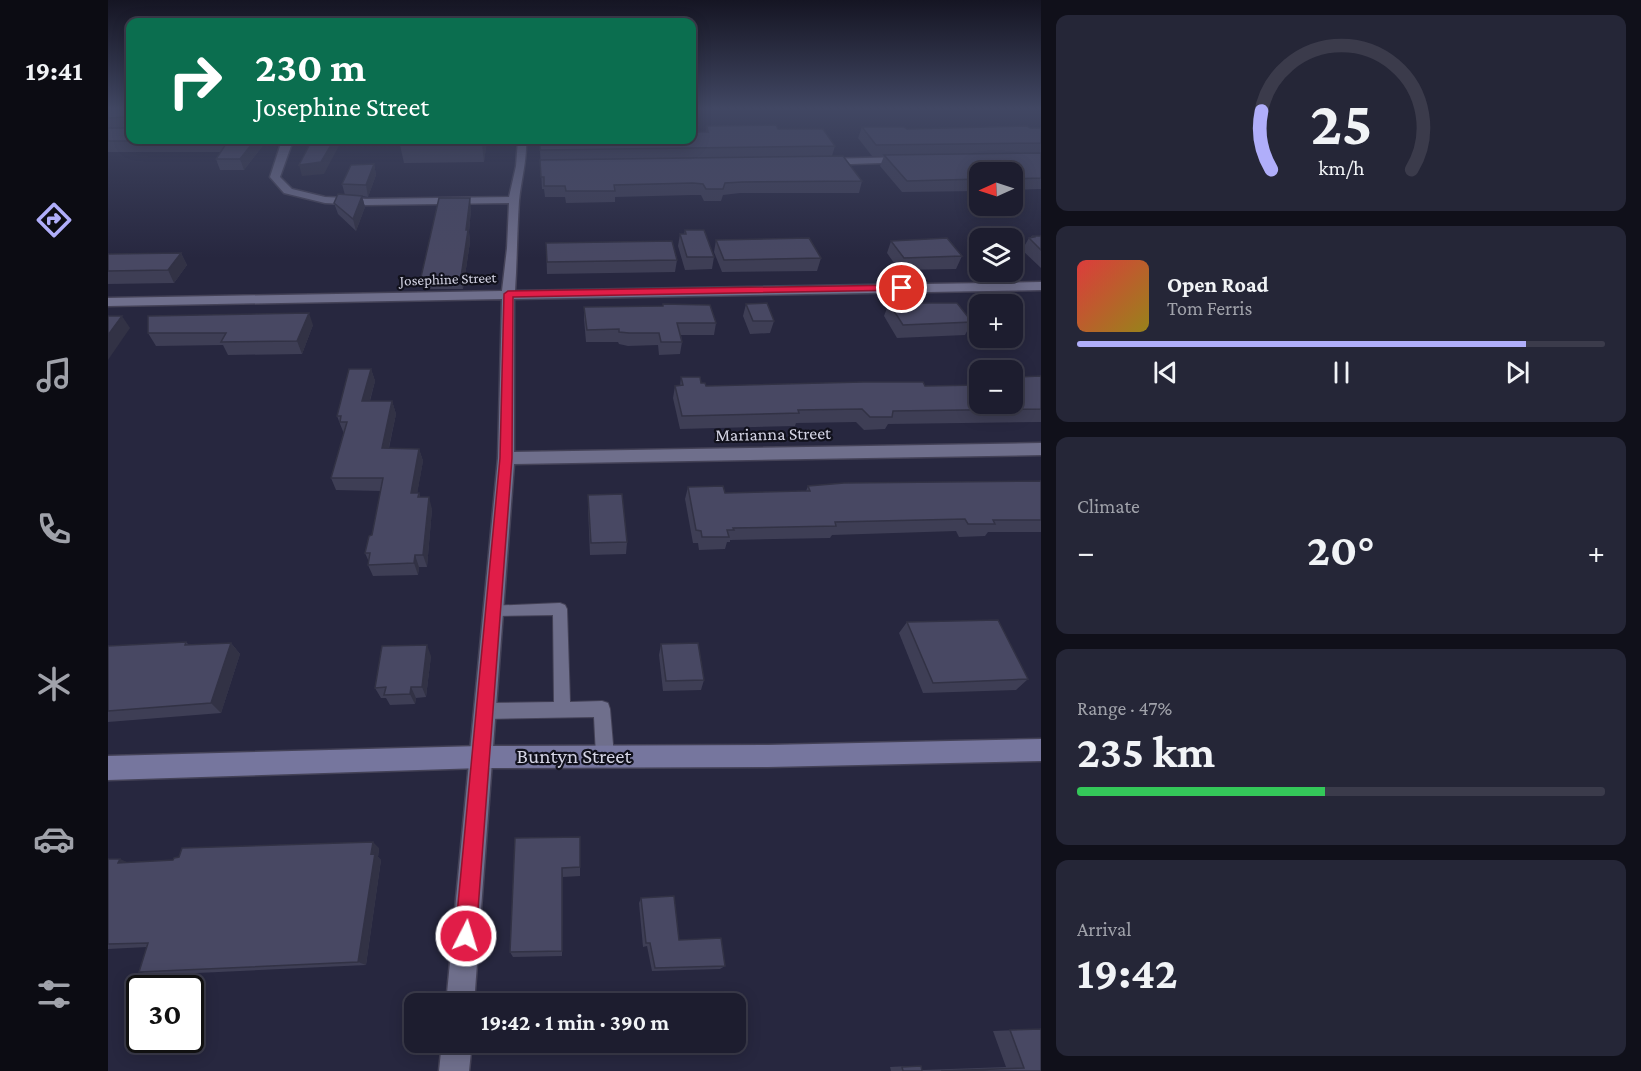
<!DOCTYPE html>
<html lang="en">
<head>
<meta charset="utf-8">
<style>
  :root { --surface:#1d1d2f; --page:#252637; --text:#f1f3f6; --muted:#a0a2aa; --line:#3b3b4b; --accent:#b0aefa }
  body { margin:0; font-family:"Crimson Pro",serif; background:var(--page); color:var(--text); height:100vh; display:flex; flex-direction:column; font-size:22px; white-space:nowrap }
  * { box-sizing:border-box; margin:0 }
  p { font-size:20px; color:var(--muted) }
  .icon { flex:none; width:33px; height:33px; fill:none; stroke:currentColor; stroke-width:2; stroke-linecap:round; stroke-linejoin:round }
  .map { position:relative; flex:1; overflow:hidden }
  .sheet { display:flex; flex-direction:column; gap:15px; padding:15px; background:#10101a; width:600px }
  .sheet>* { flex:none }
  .banner { position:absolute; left:18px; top:18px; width:570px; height:126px; border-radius:12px; box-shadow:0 3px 15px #0003,0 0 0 2px var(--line); background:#0b6e4f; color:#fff; overflow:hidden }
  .needle { width:39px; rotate:267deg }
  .controls { position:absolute; left:861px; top:162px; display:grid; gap:12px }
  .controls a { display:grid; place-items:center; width:54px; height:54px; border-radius:12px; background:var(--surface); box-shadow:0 3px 15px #0003,0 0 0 2px var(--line); font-size:30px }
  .speed { position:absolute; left:18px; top:975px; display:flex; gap:12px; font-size:30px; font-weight:700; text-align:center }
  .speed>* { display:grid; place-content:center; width:78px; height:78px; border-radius:50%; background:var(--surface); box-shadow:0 3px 15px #0003,0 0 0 2px var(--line); line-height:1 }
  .speed .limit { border:3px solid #111; border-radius:9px; background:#fff; color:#111 }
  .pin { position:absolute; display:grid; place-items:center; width:51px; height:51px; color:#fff; margin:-26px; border:3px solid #fff; border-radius:50%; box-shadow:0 2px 6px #0007 }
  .me { position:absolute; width:66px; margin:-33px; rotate:5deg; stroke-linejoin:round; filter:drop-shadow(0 0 4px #0008) }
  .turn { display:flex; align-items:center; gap:21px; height:126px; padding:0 30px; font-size:27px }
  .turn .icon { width:78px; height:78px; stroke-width:2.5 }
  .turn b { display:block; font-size:42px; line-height:51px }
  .big { font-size:45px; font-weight:700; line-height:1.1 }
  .sheet .tile { flex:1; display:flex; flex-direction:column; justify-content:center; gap:9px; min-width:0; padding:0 21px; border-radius:12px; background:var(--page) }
  .sheet .dial { align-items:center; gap:0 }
  .dial svg { height:156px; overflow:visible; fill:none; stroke:var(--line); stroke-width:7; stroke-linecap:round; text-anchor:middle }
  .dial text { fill:var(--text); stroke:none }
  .song { display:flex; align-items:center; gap:18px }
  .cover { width:72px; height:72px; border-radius:9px; background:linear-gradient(135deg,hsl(0 70% 55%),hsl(50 70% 35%)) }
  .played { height:6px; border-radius:3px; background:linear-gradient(90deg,var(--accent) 85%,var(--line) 85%) }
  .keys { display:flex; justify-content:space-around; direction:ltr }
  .heat { display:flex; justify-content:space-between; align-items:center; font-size:33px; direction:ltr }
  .charge { height:9px; border-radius:4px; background:linear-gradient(90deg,#34c759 47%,var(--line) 0) }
  .trip { position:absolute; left:296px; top:993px; width:342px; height:60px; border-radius:12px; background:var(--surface); box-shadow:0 3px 15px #0003,0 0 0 2px var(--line); font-weight:700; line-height:60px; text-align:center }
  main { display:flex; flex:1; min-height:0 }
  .tabs { display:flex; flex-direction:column; width:108px; justify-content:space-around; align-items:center; background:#0c0c13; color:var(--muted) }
  .tabs .icon { width:42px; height:42px }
  .tabs .on { color:var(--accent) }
  .tabs b { font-size:27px; color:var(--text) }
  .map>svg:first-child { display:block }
</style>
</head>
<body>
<main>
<nav class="tabs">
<b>19:41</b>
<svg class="icon on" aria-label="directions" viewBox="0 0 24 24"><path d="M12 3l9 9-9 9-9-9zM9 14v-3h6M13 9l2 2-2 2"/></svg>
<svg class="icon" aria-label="music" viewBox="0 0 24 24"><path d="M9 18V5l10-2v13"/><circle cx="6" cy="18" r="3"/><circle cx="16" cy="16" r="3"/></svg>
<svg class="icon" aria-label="phone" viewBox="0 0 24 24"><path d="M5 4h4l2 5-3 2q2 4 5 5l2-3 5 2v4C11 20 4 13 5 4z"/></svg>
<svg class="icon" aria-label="climate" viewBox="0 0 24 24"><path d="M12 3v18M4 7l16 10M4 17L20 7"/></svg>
<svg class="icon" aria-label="car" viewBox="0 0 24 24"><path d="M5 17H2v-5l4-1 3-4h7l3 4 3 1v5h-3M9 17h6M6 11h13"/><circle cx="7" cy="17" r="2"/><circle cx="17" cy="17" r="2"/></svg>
<svg class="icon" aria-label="filters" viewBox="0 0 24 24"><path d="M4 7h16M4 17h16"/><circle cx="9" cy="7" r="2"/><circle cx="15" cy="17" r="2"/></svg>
</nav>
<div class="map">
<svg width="933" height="1071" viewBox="0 0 933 1071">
  <rect width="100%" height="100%" fill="#27273f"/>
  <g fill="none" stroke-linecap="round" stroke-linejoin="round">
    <g stroke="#444257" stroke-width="2">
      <path id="lane" d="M452,603l5,2 2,4 3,93 32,-1 6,2 2,6 4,47 -3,6 -6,3 -6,-3 -3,-6 -2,-39 -109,2 -6,-2 -2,-6 2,-6 6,-2 69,-1 -1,-87 -60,1 -5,-2 -2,-4 2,-4z"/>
    </g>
    <g stroke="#444257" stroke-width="3">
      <path id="street" d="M174,140h8l1,6 -11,31 12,12 33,8 41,2 143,-2 7,-31 2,-26h8c1,21 -5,40 -7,61 -2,30 -2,60 -4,90l526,-9v8l-527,9v153l527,-9v12l-527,9 -40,540h-28l52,-546 4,-159 -394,7v-8l394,-7 5,-43 2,-45 -143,2 -41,-2 -41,-10 -14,-16z
        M798,157l3,1v4l-86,3 -5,-3 5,-3z
        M334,1042h30l-3,29h-30z"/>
    </g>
    <g stroke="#444257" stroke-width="3">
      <path id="secondary" d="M933,739v22l-273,6 -287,1 -373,12v-24l373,-10 287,-1z"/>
    </g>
    <use href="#lane" fill="#6f6f8c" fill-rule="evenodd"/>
    <use href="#street" fill="#6f6f8c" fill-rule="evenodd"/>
    <use href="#secondary" fill="#76769e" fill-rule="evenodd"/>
  </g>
  <path fill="#3e3e55" d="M0,108h22v32h137l-23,30h-24l-4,-11 5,-7h-113z
    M599,126l71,3 57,17 -3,10 30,25 -3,12h-119l-17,2 -2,6h-17l-3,-6h-9l-77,2v5l-49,1 -1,-6h-20l-1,-8h-2l-2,-39 166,-18z
    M754,127l45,2 134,-1v61l-29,1v-18h-32v19l-78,1 -22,-26 4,-10h-12l-14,-18z
    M294,140h85l-3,22 -80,1 -4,-18z
    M266,164l2,11 -8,22 -6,-1 3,11 -9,24 -18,-17 -4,-11 11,-8 -3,-11z
    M363,209l-2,23 1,10 -7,47h-40l-2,-12z
    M577,230l29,27 -2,12 -27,1 -7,-24 2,-12h4z
    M924,236h9v32l-19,-18 7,-12 2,-1z
    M608,240l105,18 -4,13 -95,1 -8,-20z
    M783,241l71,15 -6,13 -57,1 -12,-17z
    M438,243l131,17 -2,12 -128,2z
    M73,253l6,12 -13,18 -66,1v-30z
    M781,303l83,19 -7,13 -68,3 -13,-22z
    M555,304l53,19 -2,12h-33l1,7 -2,12 -21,1 -1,-10 -30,1 -9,-2 -1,-2h-32l-2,-23v-12l79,-1z
    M638,304l28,17 -4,12 -20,1 -7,-18z
    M205,325l-11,29 -74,1 -5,-10 -67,1 -8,-13z
    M263,369l4,12 -5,20h22l4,13 -7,34 30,1 4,12 -6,32h2l1,4 12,12 -5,58h-8l-1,8 -45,1 -5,-11 1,-3 -4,-9 7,-18 9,-44 -45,-1 -5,-12 13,-44 -7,-18z
    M933,376v46l-153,2 -3,5 -21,1 -8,-8 -60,1 -1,3 -115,3 -7,-31 2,-12h5l1,-9 25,9h219l87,18v-20l5,-7z
    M933,481v51h-53l-3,4 -26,1 -3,-6 -124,4 -2,3 -100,2v2h-3l-2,7 -26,1 -1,-7h-5l-8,-44 3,-12 37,6 81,-2 2,-5z
    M480,495l39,47 -1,12 -36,1 -2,-47z
    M799,622l121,57 -12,11 -93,3 -24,-60z
    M78,642l3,3 42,-2 9,11 -19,59 -113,9v-76z
    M553,644l43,36 -3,10 -38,1 -4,-36z
    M323,656l-5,41 -10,1 -1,6 -25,1 -4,-7h-5l-6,-10z
    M407,838l65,29v9l-17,1 -1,79 -49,1 -3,-5z
    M271,848l-1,9 3,3 -15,105 -211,10 -16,-3 8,-25 -39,2v-90l21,4z
    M533,898l38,42 46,26 -5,3 -68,2 -5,-25 -4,1 -4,-44z
    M933,1029v42h-150l-1,-4 18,-1h13l1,4 84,-3 -13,-36z"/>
  <path fill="#323245" d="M147,140h12l-23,30 -4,-11z
    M226,140h8l-18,34 -22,2 -3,-11z
    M375,140h4l-3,22 -2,-18z
    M266,164l2,11 -8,22 -2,-12z
    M254,196l3,11 -9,24 -3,-12z
    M362,198l1,11 -2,23 1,10 -7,47 -2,-12z
    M73,253l6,12 -13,18 -6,-13z
    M201,313l4,12 -11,29 -5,-13z
    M14,316l8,12 -22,32v-25z
    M263,369l4,12 -9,33 -4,-13z
    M284,401l4,13 -10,46 -4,-12z
    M311,449l4,12 -8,45 -4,-13z
    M321,497l3,12 -5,58 -4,-12z
    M307,555l4,12 -1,8 -4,-12z
    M123,643l9,11 -19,59 -10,-10z
    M319,645l4,11 -5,41 -4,-10z
    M303,687l5,11 -1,6 -5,-10z
    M265,842l6,6 -1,9 3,3 -15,105 -8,-3z
    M12,859l14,6 -16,-2z
    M454,868l1,9 -1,79z"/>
  <path fill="#484863" stroke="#323245" stroke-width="1.5" d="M0,108h22v32h125l-15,19h-24l12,-18h-120v-13h17l2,-3 -2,-8 -17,1z
    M668,125l2,4h45l12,17 -295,4v-10h152v-8h16l-1,-6z
    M919,126l3,2h11v15l-165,2 -14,-18h42l3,2z
    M204,140h22l-13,22 -22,3z
    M294,140h81l-1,4 -82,1z
    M933,153v25l-29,1v-7h-32v7l-73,2 -23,-26z
    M735,156l19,25 -120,1 -17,1 -2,6h-17l-3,-5 -10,-1 -79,2 1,6h-49l-1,-5h-21v-9h-3l-1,-17z
    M266,164l-8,21 -24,-1 9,-19z
    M230,194l24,2 -9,23 -19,-16z
    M331,198h31l-4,32h2l-7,47h-40z
    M577,230h19l10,27h-27l-7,-23h6z
    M924,236h9v14l-12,-12 5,-1z
    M701,238l12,20 -97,2 -8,-20z
    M839,238l15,18 -58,2 -13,-17z
    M564,241l5,19 -130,2 -1,-19z
    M73,253l-13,17 -60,1v-17z
    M659,303l7,18h-21l-7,-17z
    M781,303h68l15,19 -69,3z
    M555,304l47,1 6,18h-39l5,19h-21l-2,-9h-30l-10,-1v-3l-32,1 -3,-23 79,-1z
    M201,313l-12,28 -76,1 5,-9h-78v-17z
    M0,316h14l-14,19z
    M241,369h22l-9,32h30l-10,47 37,1 -8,44h8l-1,4h11l-6,58h-8l-1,8 -46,2 2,-12h-5l4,-17 3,-1 11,-57h-52l16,-56h-7l1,-6h-4z
    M933,376v33l-148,2 -1,6h-22l-8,-8 -64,1 1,3 -117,3 -7,-30 8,-1 -2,-8h19l1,6h4l1,3 157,-4h60l2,4 55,-1v19h32v-20h10l-5,-7z
    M933,481v39h-48l2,4h-27l-3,-5 -130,3 1,4 -103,2 1,2h-7l2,7h-27l-1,-6 -5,-1 -8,-43 35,-1 2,7 77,-2h8l-2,-5 36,-3z
    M514,494l5,48 -36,1 -3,-48z
    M890,620l30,59 -95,4 -26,-61z
    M78,642l-1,3 46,-2 -20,60 -103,8v-65z
    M590,643l6,37 -38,1 -5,-37z
    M319,645l-5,42h-11l-1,7 -26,1 2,-8 -11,1 7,-42z
    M472,837v30l-18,1v83l-52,1 5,-114z
    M265,842l-2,12 4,-1 -17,109 -219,10 9,-29 -40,1v-85h12l-2,4 55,-3 1,-2 5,-1 3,-9z
    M566,896l5,44 42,-2 4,28 -70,2 -5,-25h-4l-5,-45z
    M933,1029v42h-100l83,-3 -14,-38z
    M813,1066l1,5h-19l-1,-4z"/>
  <linearGradient id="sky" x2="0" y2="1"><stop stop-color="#151523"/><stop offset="0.42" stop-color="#414763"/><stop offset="1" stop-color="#414763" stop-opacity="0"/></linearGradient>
  <rect width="933" height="258" fill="url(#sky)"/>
  <path fill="#e11d48" stroke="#92132f" stroke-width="1.5" d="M794,285l5,3 -2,2 -392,7 -1,161 -36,478 -3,7 -7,3 -8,-3 -3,-7 45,-478 4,-164 4,-3z"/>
  <g text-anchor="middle" stroke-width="4.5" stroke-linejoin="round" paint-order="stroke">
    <g font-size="15" fill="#d4d4e4" stroke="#11111c">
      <text transform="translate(340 279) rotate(-2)" y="5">Josephine Street</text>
    </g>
    <g font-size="18" fill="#d4d4e4" stroke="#11111c">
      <text transform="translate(665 434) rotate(-1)" y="6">Marianna Street</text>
    </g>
    <g font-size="21" fill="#d4d4e4" stroke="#11111c">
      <text x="466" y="763">Buntyn Street</text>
    </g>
  </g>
</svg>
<div class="controls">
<a><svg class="needle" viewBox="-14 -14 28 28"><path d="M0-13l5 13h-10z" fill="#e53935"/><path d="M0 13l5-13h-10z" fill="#a0a2aa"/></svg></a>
<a><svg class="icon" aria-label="layers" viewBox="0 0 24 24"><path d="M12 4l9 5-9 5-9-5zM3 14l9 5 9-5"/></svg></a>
<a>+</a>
<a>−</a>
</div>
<div class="speed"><div class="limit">30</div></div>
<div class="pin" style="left:794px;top:288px;background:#d93025"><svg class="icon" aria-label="arrive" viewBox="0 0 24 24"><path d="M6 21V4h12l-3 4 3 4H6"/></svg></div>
<svg class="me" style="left:358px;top:936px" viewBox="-20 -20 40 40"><circle r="17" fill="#e11d48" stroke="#fff" stroke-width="3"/><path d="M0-11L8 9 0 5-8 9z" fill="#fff"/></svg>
<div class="trip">19:42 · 1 min · 390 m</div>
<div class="banner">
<div class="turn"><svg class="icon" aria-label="right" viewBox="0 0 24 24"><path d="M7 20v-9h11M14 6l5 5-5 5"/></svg><div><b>230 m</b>Josephine Street</div></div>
</div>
</div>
<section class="sheet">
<div class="tile dial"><svg viewBox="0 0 100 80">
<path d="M14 69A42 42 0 1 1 86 69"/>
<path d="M14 69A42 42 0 0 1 9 39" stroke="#b0aefa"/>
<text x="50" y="56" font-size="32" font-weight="700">25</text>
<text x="50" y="72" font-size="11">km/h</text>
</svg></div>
<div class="tile">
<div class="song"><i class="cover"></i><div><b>Open Road</b><p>Tom Ferris</p></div></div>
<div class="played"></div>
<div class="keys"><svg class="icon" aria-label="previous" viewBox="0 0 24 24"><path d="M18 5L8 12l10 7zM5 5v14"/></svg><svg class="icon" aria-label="pause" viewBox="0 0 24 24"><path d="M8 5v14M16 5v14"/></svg><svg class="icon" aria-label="next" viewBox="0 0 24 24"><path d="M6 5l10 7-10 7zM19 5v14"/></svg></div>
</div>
<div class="tile"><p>Climate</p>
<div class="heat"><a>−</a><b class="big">20°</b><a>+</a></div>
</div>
<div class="tile"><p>Range · 47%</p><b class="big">235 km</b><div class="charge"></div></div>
<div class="tile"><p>Arrival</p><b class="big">19:42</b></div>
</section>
</main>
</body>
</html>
